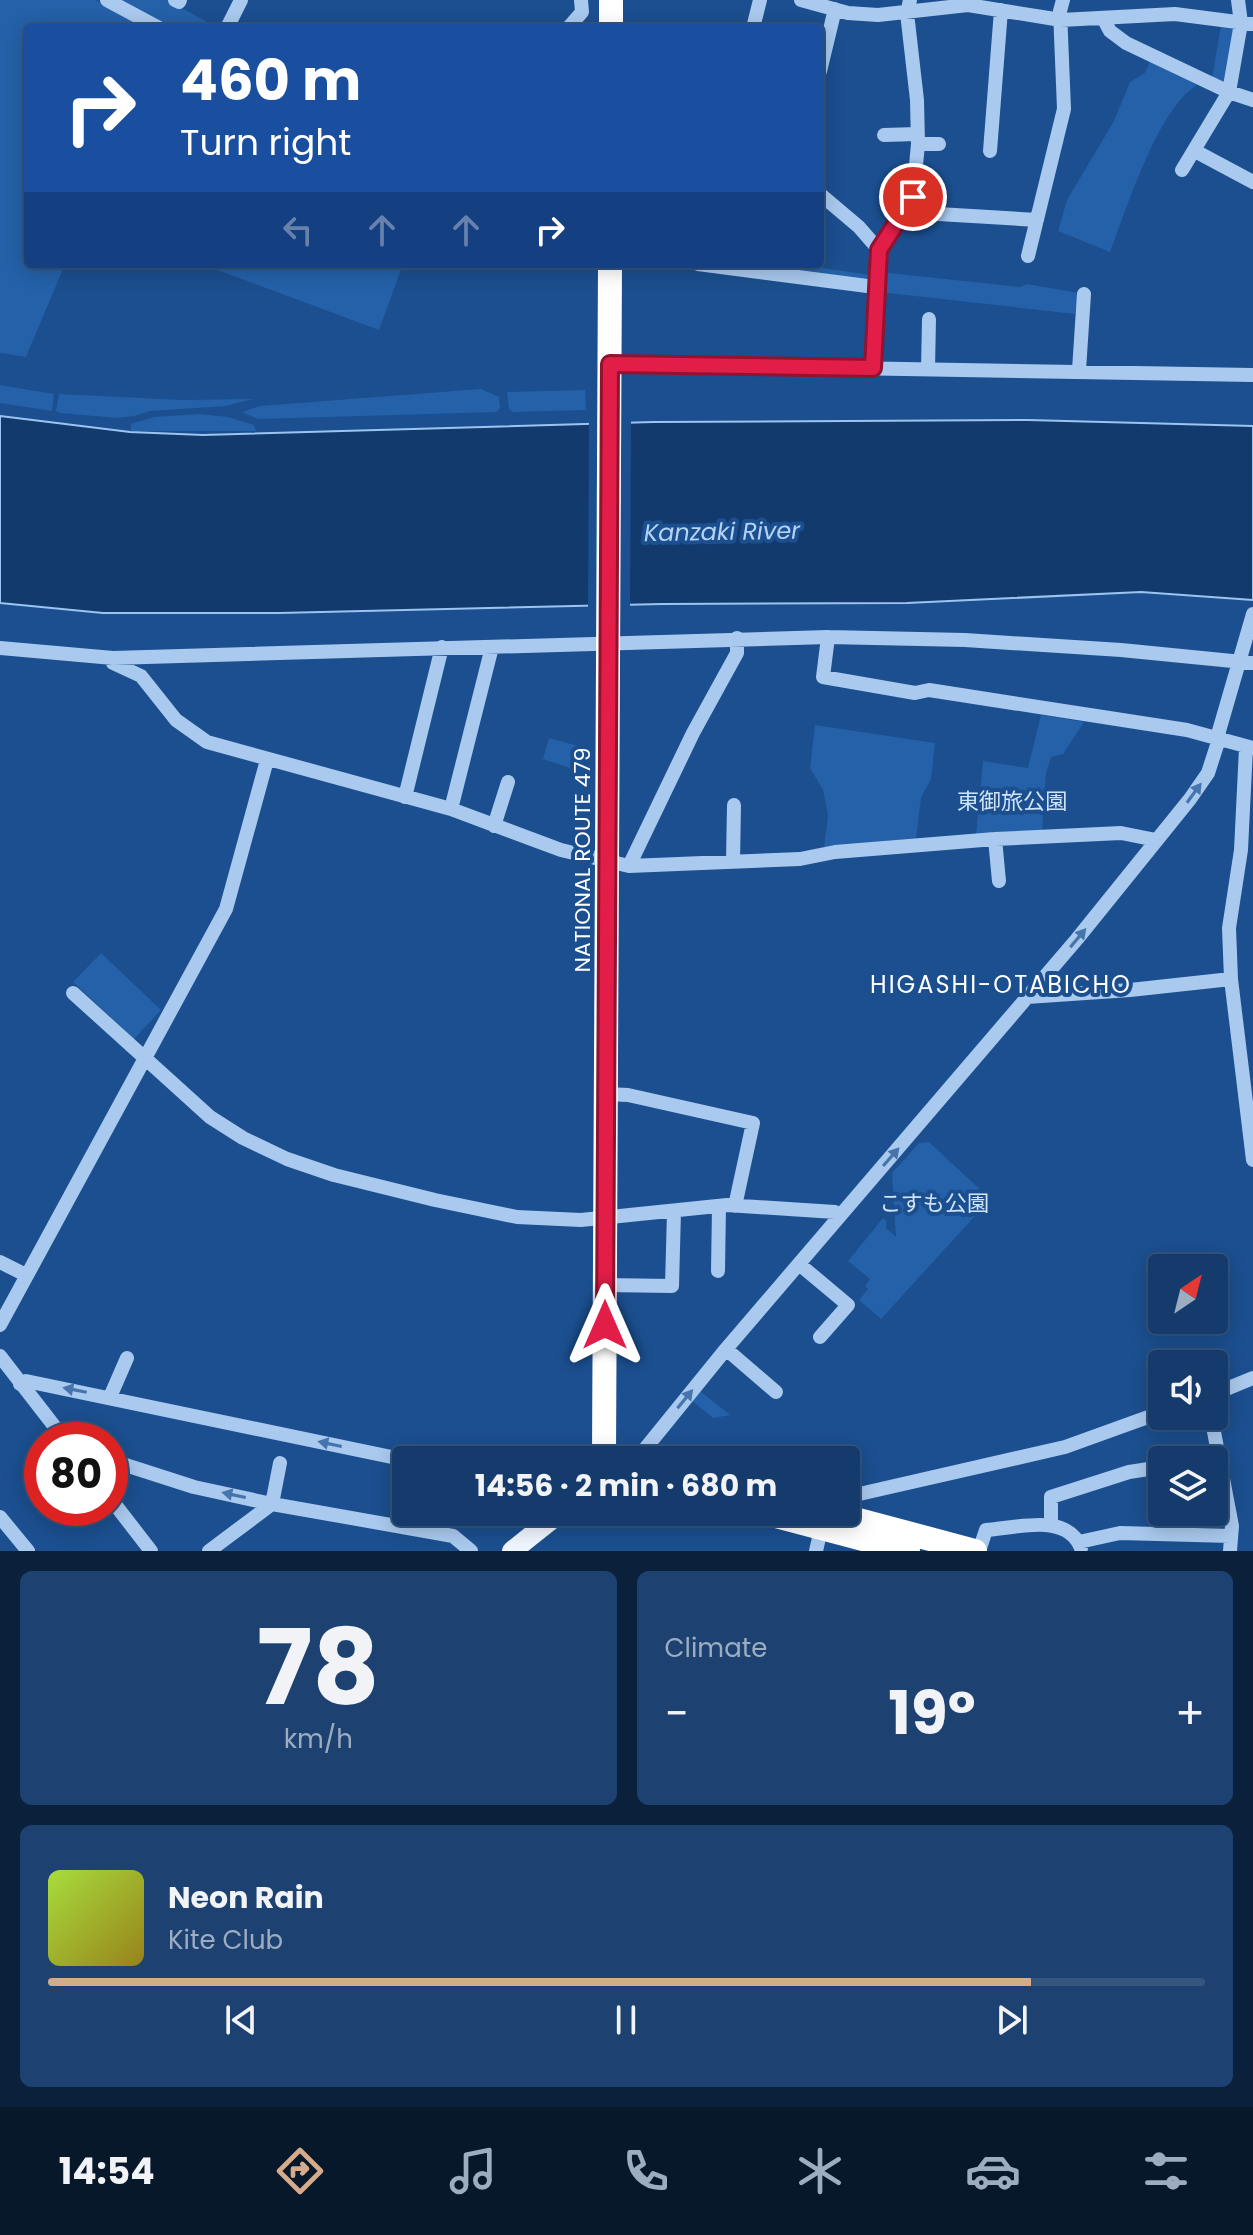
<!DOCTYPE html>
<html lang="en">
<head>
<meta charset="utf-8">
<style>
  :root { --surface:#143b6b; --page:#1d4271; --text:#f1f3f6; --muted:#9dadc1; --line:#33557e; --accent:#d6ab8b }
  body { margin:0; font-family:Poppins,"Noto Sans JP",sans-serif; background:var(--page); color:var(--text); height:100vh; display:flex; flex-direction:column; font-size:30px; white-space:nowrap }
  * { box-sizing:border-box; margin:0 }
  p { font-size:26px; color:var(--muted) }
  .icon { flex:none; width:44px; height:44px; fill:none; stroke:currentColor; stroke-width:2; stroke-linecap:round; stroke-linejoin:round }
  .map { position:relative; height:1551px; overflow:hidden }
  .drawer { display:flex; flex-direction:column; gap:20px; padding:20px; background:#0b203b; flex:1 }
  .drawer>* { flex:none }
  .guide { position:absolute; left:24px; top:24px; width:800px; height:244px; border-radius:8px; box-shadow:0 4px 20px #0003,0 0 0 2px var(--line); background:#1a4fa0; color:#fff; overflow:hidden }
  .needle { width:52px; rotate:35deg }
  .tools { position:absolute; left:1148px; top:1254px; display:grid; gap:16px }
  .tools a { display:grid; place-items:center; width:80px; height:80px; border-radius:8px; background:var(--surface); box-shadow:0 4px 20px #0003,0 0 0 2px var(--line); font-size:40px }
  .speed { position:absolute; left:24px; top:1422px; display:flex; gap:16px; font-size:40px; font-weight:700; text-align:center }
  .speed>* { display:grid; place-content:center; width:104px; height:104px; border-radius:50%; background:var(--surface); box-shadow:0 4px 20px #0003,0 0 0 2px var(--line); line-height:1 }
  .speed .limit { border:12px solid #d22; background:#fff; color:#111 }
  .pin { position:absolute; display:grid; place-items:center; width:68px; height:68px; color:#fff; margin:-34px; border:4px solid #fff; border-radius:50%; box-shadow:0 2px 8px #0007 }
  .me { position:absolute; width:88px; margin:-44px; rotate:0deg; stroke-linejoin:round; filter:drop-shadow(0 0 6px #0008) }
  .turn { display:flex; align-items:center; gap:28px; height:168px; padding:0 24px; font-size:36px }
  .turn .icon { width:104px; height:104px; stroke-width:2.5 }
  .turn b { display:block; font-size:56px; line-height:68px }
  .lanes { display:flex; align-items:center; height:76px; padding:0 24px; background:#0003; justify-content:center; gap:40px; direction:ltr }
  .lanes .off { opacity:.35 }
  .big { font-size:60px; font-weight:700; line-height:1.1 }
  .drawer .card { flex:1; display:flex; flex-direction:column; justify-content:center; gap:12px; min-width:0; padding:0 28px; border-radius:12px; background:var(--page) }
  .drawer .dial { align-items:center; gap:0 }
  .dial b { font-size:104px; line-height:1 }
  .song { display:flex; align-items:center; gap:24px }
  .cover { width:96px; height:96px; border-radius:12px; background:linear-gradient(135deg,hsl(80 70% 55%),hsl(50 70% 35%)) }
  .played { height:8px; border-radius:4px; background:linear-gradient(90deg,var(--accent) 85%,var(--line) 85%) }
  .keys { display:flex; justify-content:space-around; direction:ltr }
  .heat { display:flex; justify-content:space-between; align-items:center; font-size:44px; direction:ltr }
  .drawer .tiles { flex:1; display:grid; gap:20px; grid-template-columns:1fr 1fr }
  .card:last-child { grid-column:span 2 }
  .trip { position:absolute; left:392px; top:1446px; width:468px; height:80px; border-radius:8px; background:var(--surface); box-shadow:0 4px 20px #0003,0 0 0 2px var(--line); font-weight:700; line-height:80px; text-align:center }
  .menu { display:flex; height:128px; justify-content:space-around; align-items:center; background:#08182b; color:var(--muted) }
  .menu .icon { width:56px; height:56px }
  .menu .on { color:var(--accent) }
  .menu b { font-size:36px; color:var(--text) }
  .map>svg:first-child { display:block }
</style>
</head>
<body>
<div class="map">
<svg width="1253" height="1551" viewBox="0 0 1253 1551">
  <rect width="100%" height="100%" fill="#1b4f8f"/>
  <path fill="#2461a8" d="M0,0h96l50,28h-118v236h37l-39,93 -26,-4z
    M120,0h47l51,28h-47z
    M1221,26l16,1 -11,57 -14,-6z
    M1151,59l46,26c-40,25 -70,123 -87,167l-52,-21 9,-31 47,-79 16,-39 15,-9z
    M210,264h193l-24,66 -164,-61z
    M734,264h60l77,11 9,-3 141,15 6,-3 51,9 -3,21 -196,-22z
    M0,385l54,9 -2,17 -52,-8z
    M481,389l18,8 1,11 -3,4 -239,7 -16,-7 18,-6z
    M585,390l1,20 -73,2 -4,-3 -2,-17z
    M59,394l123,6 71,-1 -27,7 -76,5 -16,5 -16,2 -58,-5 -4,-2z
    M199,414l29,3 26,8 2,6h-125v-7l23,-7z
    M1041,715l43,7 -21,32 -12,3 -5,16 -4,60 -66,2 7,-74 45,7z
    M815,725l120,18 -4,36 -10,19 -5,40 -92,10 4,-33 -5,-25 -13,-22z
    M549,738l33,9v25l-39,-13z
    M101,953l60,57 -27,29 -61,-57z
    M929,1142l57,53v9l-105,115 -22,-19 9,-11 -3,-3 5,-7 -22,-18 35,-43 3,2v8l10,9 -4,-64 27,-30z
    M699,1390l31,25 -17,3 -22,-18z"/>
  <path fill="#123a6d" stroke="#9cc4f0" stroke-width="2" d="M0,416l130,16 73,3 450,-13 375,-2 225,6v174l-112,-8 -234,11 -245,1 -383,9h-176l-103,-10z"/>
  <path fill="#1b4f8f" d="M589,419h42l-1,190 -42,1z"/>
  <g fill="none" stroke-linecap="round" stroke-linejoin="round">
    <path stroke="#a9c9ee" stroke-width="14" d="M107,0l52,28
      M175,0l4,2 1,-2
      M801,0l47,13 30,2 90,-10 93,15 114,-6 78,10
      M1103,18l7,13 16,12 103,49 24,8
      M228,26l13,-26
      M568,28l14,-16 -1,-12
      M753,28l7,-28
      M820,71l15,-62
      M884,135l33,-1
      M918,144h21
      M990,151l11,-141
      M1195,151l58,31
      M1182,170l47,-78 12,-69 -3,-23
      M820,194l39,33 20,23
      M905,212l132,8
      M1028,256l36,-147 -4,-98 3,-11
      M698,264l177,23
      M610,364l643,11
      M873,368l6,-118 34,-53 5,-53 -1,-44 -10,-87 3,-13
      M928,369l1,-50
      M1079,370l5,-76
      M828,637l-5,40 92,16 14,-3 258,40 66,18
      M0,648l113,10 715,-21 137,3 156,10 132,13
      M113,658v5l28,13 35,44 31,22 244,67 110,41 68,16 171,-7 35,-7 160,-13 126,-6 35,7
      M1246,748l-5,102 -12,78 2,51 22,181
      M405,797l37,-150
      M451,809l41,-162
      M494,826l14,-44
      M995,839l4,42
      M733,862l1,-57
      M629,866l64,-133 44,-80v-15
      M73,993l137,124 33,21 44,21 47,16 101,25 82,17 64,3 146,-15 108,7 5,4
      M1027,997l103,-7 101,-11
      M606,1094l22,1 125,28 -18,83
      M0,1262l26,13
      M799,1264l49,41 -28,32
      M718,1271l1,-65
      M605,1285l67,1 2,-74
      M0,1325l226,-416 41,-149
      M726,1349l50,43
      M0,1356l65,84
      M20,1384l6,-3 380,79
      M1214,1394l39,-16
      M110,1397l17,-39
      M1211,1416l21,110 -2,25
      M110,1460l84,27 78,17 181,32 18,15
      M636,1460l90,-111 351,-410 113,-140 18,-26 11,-34v-8l34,-117
      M110,1498l41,53
      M846,1504l9,-9 210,-48 97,-35
      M0,1517l28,34
      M1051,1525v-28l78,-25 33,-5
      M1079,1542l41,-9 111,3
      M209,1551l63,-47 8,-41
      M816,1551l5,-22 5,-6
      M979,1551l7,-21c31,-2 81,-18 95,18"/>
    <path stroke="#f0f6ff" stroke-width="20" d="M512,1551l49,-39"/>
    <path stroke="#fff" stroke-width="24" d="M611,28v-28
      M604,1456l6,-1192
      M604,1456l27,4
      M761,1512l147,39
      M829,1512l146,39"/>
  </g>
  <defs><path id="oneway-solid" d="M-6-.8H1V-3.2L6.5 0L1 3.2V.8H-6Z" transform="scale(2)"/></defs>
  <g fill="#4674ac">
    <use href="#oneway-solid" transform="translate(1194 793) rotate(-54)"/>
    <use href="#oneway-solid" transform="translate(1078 938) rotate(-50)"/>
    <use href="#oneway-solid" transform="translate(891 1157) rotate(-49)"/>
    <use href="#oneway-solid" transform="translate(75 1390) rotate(-169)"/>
    <use href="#oneway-solid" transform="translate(685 1399) rotate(-51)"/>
    <use href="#oneway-solid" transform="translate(330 1444) rotate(-168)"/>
    <use href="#oneway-solid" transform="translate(234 1495) rotate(-168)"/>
  </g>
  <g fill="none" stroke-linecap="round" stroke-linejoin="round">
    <g stroke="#92132f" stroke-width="20">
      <path id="route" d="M605,1325l5,-961 263,4 6,-118 34,-53"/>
    </g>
    <use href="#route" stroke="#e11d48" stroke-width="14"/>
  </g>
  <g text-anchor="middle" stroke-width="8" stroke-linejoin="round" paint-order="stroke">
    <g font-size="22" fill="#cfe3fa" stroke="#1b4f8f">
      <text x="1012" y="809">東御旅公園</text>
      <text x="934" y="1211">こすも公園</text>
    </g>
    <g font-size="22" fill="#fff" stroke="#1b4f8f">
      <text transform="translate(582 860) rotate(-90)" y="8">NATIONAL ROUTE 479</text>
    </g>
    <g font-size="24" font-style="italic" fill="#b5d3f5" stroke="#1b4f8f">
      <text transform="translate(722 532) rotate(-1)" y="8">Kanzaki River</text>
    </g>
    <g font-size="24" letter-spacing="2" fill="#fff" stroke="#1b4f8f">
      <text x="1001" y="993">HIGASHI-OTABICHO</text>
    </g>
  </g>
</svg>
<div class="tools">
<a><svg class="needle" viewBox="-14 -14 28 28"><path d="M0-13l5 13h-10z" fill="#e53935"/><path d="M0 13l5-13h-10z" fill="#9dadc1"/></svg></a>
<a><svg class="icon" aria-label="sound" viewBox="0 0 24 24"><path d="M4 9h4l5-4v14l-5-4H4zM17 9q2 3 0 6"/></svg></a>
<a><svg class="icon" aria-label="layers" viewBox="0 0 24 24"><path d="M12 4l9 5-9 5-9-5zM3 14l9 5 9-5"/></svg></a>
</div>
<div class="speed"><div class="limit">80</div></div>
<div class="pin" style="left:913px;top:197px;background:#d93025"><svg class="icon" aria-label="arrive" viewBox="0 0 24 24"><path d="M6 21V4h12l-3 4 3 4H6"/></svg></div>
<svg class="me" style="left:605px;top:1325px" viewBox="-20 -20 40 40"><path d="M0-17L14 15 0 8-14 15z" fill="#e11d48" stroke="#fff" stroke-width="4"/></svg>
<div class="trip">14:56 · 2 min · 680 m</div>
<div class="guide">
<div class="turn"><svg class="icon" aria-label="right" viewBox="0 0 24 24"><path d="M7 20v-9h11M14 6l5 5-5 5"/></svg><div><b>460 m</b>Turn right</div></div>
<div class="lanes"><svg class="icon off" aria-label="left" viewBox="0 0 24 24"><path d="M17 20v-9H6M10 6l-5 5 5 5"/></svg><svg class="icon off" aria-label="ahead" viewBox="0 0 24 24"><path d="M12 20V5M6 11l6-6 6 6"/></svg><svg class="icon off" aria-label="ahead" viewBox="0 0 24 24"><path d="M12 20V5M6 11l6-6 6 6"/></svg><svg class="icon" aria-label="right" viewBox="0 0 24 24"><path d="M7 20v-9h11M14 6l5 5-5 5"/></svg></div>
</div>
</div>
<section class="drawer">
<div class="tiles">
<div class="card dial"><b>78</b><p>km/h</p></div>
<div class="card"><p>Climate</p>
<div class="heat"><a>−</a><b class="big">19°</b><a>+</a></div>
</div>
<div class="card">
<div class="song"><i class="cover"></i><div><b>Neon Rain</b><p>Kite Club</p></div></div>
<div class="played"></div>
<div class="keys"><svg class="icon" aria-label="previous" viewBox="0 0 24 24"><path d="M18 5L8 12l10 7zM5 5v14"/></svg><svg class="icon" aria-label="pause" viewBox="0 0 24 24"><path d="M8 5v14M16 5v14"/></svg><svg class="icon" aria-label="next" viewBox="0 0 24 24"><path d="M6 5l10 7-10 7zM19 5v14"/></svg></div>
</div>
</div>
</section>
<nav class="menu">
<b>14:54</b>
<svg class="icon on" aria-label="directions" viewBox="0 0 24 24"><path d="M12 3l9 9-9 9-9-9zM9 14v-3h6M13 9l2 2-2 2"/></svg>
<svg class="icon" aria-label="music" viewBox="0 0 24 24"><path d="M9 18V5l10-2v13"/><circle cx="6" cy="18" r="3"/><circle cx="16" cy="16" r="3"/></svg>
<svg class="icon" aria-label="phone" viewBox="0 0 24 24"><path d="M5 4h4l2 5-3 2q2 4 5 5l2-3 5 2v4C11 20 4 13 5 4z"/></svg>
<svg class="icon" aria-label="climate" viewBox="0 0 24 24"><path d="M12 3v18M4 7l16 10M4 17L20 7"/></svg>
<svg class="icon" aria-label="car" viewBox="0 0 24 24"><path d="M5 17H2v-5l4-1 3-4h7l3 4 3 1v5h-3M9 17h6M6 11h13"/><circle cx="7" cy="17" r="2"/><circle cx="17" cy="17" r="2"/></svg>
<svg class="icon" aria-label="filters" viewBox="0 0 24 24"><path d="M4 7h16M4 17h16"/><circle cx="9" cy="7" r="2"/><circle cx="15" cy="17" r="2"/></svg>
</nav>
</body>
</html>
